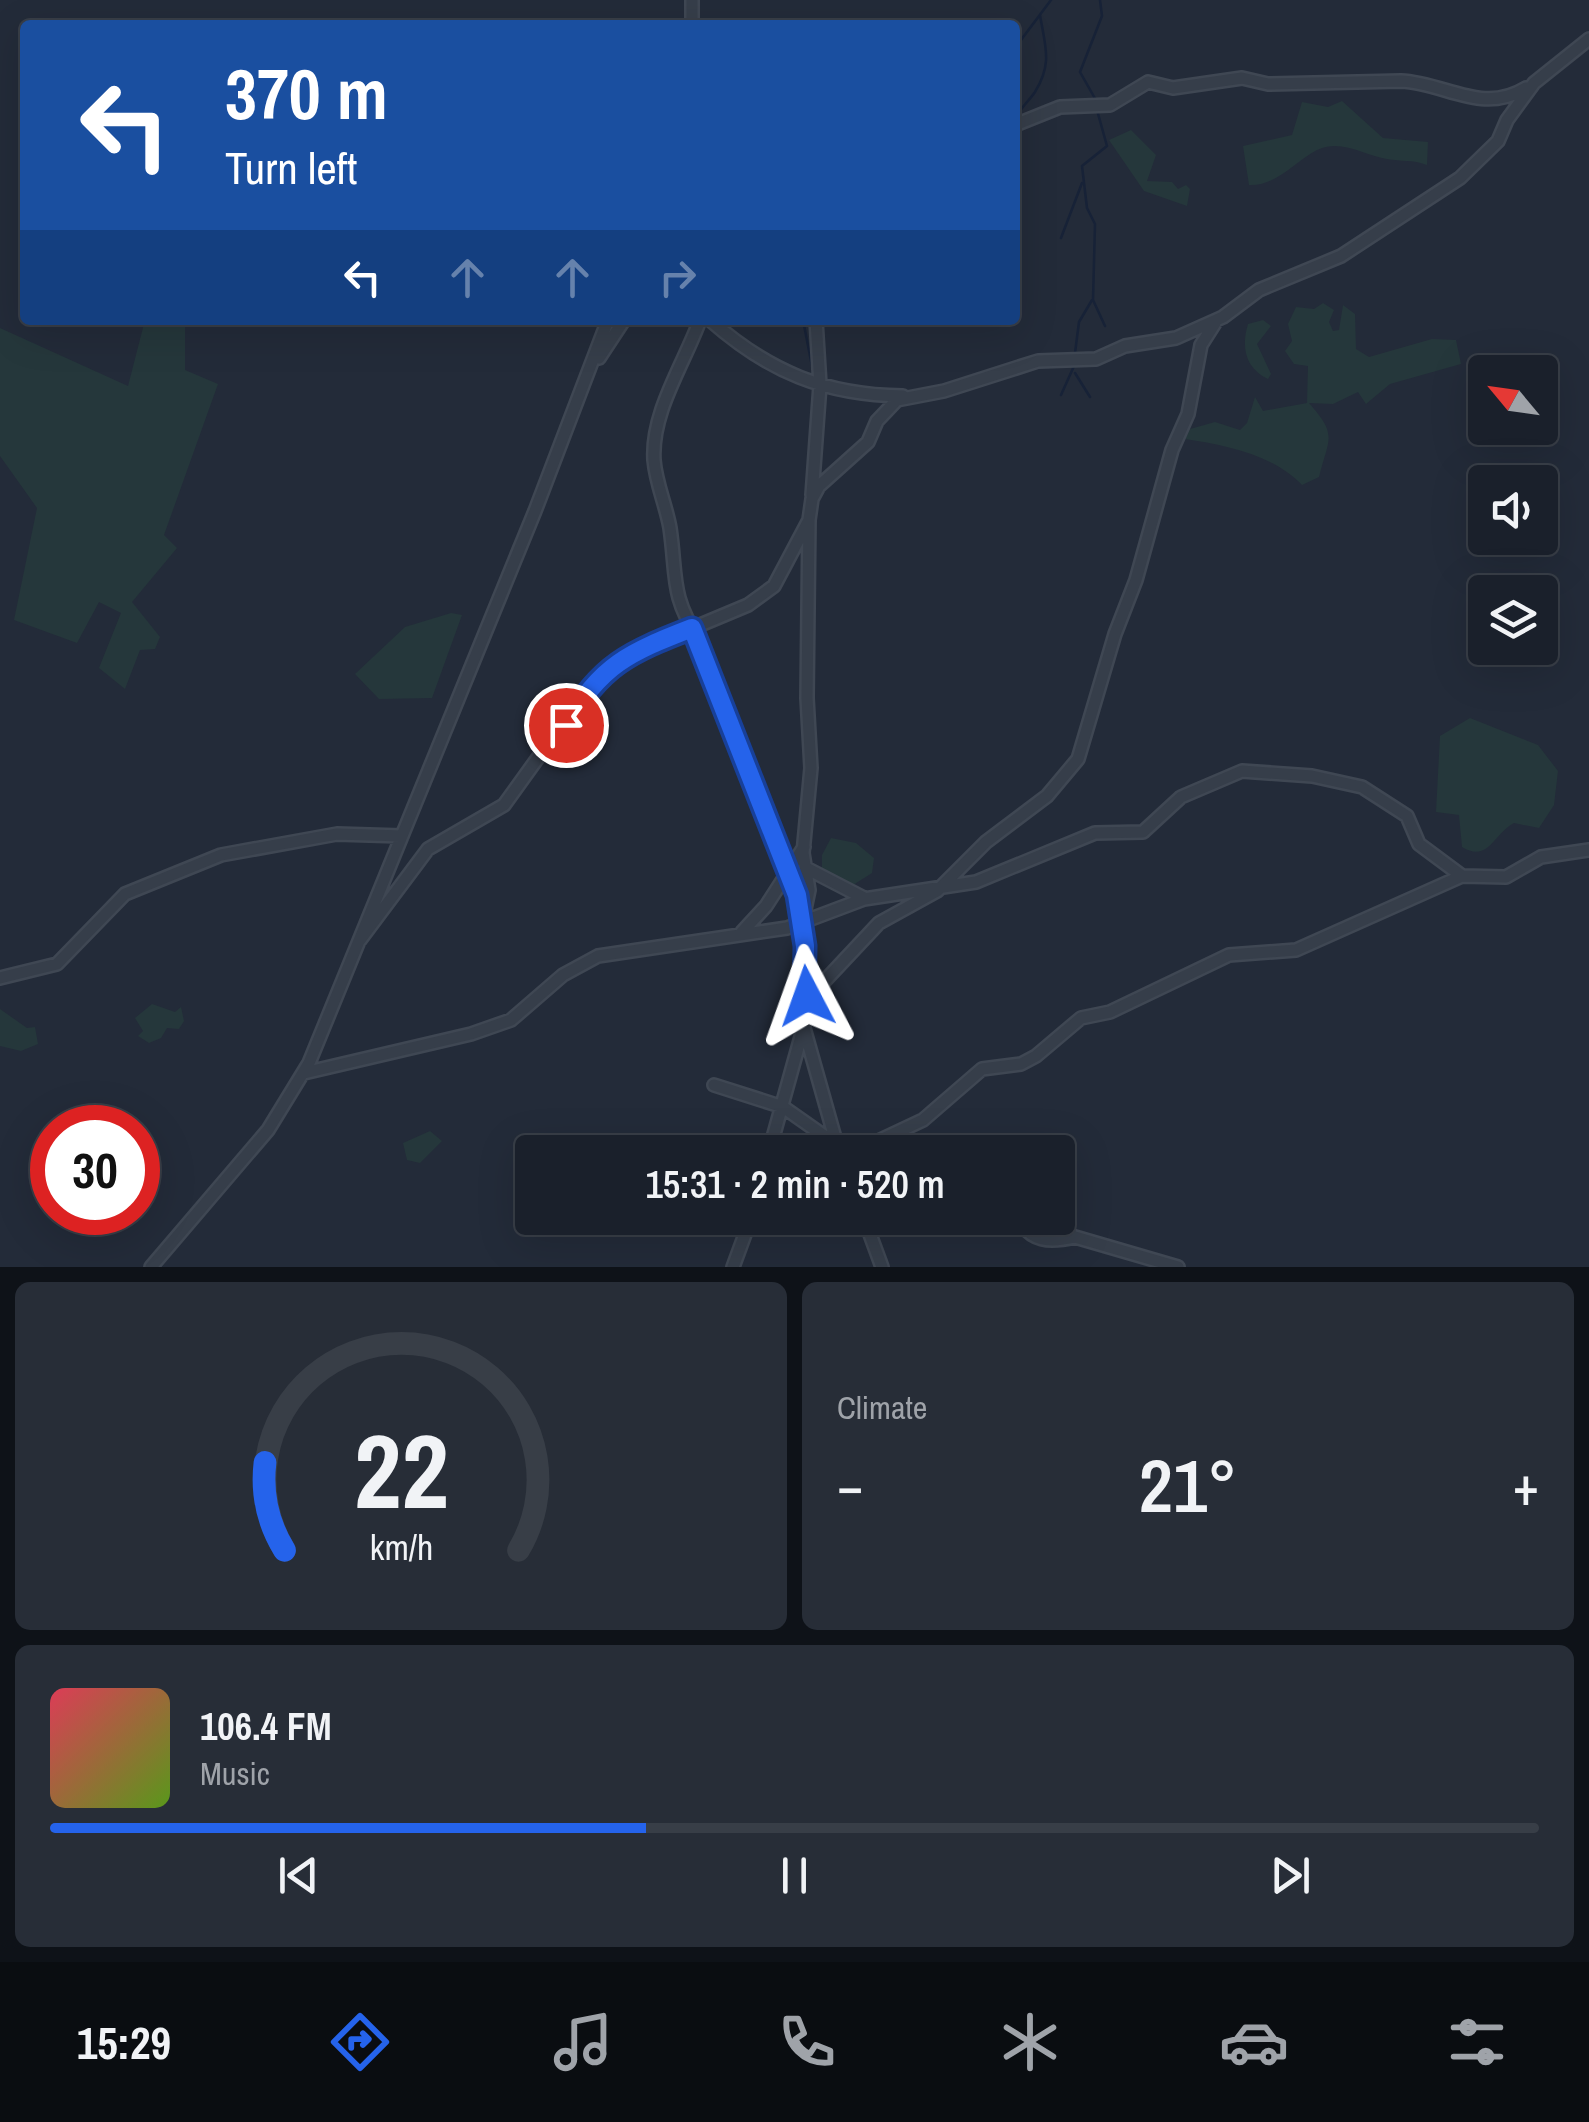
<!DOCTYPE html>
<html lang="en">
<head>
<meta charset="utf-8">
<style>
  :root { --surface:#1a202b; --page:#272d37; --text:#f1f3f6; --muted:#9fa3a9; --line:#383e47; --accent:#2563eb }
  body { margin:0; font-family:"Archivo Narrow",sans-serif; background:var(--page); color:var(--text); height:100vh; display:flex; flex-direction:column; font-size:38px; white-space:nowrap }
  * { box-sizing:border-box; margin:0 }
  p { font-size:32px; color:var(--muted) }
  .icon { flex:none; width:55px; height:55px; fill:none; stroke:currentColor; stroke-width:2; stroke-linecap:round; stroke-linejoin:round }
  .map { position:relative; height:1267px; overflow:hidden }
  .details { display:flex; flex-direction:column; gap:15px; padding:15px; background:#0e1218; flex:1 }
  .details>* { flex:none }
  .banner { position:absolute; left:20px; top:20px; width:1000px; height:305px; border-radius:10px; box-shadow:0 10px 40px #0002,0 0 0 2px var(--line); background:#1a4fa0; color:#fff; overflow:hidden }
  .needle { width:65px; rotate:299deg }
  .controls { position:absolute; left:1468px; top:355px; display:grid; gap:20px }
  .controls a { display:grid; place-items:center; width:90px; height:90px; border-radius:10px; background:var(--surface); box-shadow:0 10px 40px #0002,0 0 0 2px var(--line); font-size:50px }
  .speed { position:absolute; left:30px; top:1105px; display:flex; gap:20px; font-size:50px; font-weight:700; text-align:center }
  .speed>* { display:grid; place-content:center; width:130px; height:130px; border-radius:50%; background:var(--surface); box-shadow:0 10px 40px #0002,0 0 0 2px var(--line); line-height:1 }
  .speed .limit { border:15px solid #d22; background:#fff; color:#111 }
  .pin { position:absolute; display:grid; place-items:center; width:85px; height:85px; color:#fff; margin:-42px; border:5px solid #fff; border-radius:50%; box-shadow:0 2px 10px #0007 }
  .me { position:absolute; width:110px; margin:-55px; rotate:356deg; stroke-linejoin:round; filter:drop-shadow(0 0 8px #0008) }
  .turn { display:flex; align-items:center; gap:35px; height:210px; padding:0 40px; font-size:45px }
  .turn .icon { width:130px; height:130px; stroke-width:2.5 }
  .turn b { display:block; font-size:70px; line-height:85px }
  .lanes { display:flex; align-items:center; height:95px; padding:0 40px; background:#0003; justify-content:center; gap:50px; direction:ltr }
  .lanes .off { opacity:.35 }
  .big { font-size:75px; font-weight:600; line-height:1.1 }
  .details .tile { flex:1; display:flex; flex-direction:column; justify-content:center; gap:15px; min-width:0; padding:0 35px; border-radius:15px; background:var(--page) }
  .details .dial { align-items:center; gap:0 }
  .dial svg { height:260px; overflow:visible; fill:none; stroke:var(--line); stroke-width:7; stroke-linecap:round; text-anchor:middle }
  .dial text { fill:var(--text); stroke:none }
  .song { display:flex; align-items:center; gap:30px }
  .cover { width:120px; height:120px; border-radius:15px; background:linear-gradient(135deg,hsl(350 70% 55%),hsl(90 70% 35%)) }
  .played { height:10px; border-radius:5px; background:linear-gradient(90deg,var(--accent) 40%,var(--line) 40%) }
  .keys { display:flex; justify-content:space-around; direction:ltr }
  .heat { display:flex; justify-content:space-between; align-items:center; font-size:55px; direction:ltr }
  .details .tiles { flex:1; display:grid; gap:15px; grid-template-columns:1fr 1fr }
  .tile:last-child { grid-column:span 2 }
  .trip { position:absolute; left:515px; top:1135px; width:560px; height:100px; border-radius:10px; background:var(--surface); box-shadow:0 10px 40px #0002,0 0 0 2px var(--line); font-weight:600; line-height:100px; text-align:center }
  .tabs { display:flex; height:160px; justify-content:space-around; align-items:center; background:#0a0d11; color:var(--muted) }
  .tabs .icon { width:70px; height:70px }
  .tabs .current { color:var(--accent) }
  .tabs b { font-size:45px; color:var(--text) }
  .map>svg:first-child { display:block }
</style>
</head>
<body>
<div class="map">
<svg width="1589" height="1267" viewBox="0 0 1589 1267">
  <rect width="100%" height="100%" fill="#232b39"/>
  <path fill="#25373b" d="M1342,101l41,37 45,4 -1,23c-15,-6 -25,-3 -40,-6 -21,-3 -46,-21 -70,-9 -23,12 -40,36 -68,35l-6,-39 49,-11 10,-33 26,5z
    M1131,130l25,25 -9,26 25,1 6,7 8,-4 4,4 -3,17 -43,-15 -35,-51z
    M1323,303l11,7 -5,12 4,9 6,-1 4,-25 12,9 1,35 13,8 63,-18 24,1 5,24 -71,20 -24,20 -8,-12 -25,12 -24,-1c29,33 20,34 10,74l-17,8c-28,-30 -77,-40 -117,-46l5,-10 25,-7 25,8 7,-7 8,-26 8,14 44,-8 1,-37 -14,-2 -9,-13 7,-10 -4,-17 8,-17 18,2z
    M145,320h40v50l33,14 -54,151 13,13 -45,54 28,35 -5,12 -15,1 -15,39 -26,-21 22,-55 -22,-11 -22,41 -63,-23 23,-112 -37,-52v-128l128,58z
    M1263,320l8,6 -14,18 14,30 -3,5c-23,-11 -27,-32 -20,-55z
    M451,613l11,2 -30,83 -53,1 -24,-25 50,-47z
    M1470,718l68,27 20,26 -4,34 -15,23 -25,-5c-21,11 -25,40 -52,24l-3,-32 -23,-3 4,-76z
    M831,838l25,5 18,15 -2,15 -19,12 -31,-11v-19z
    M152,1004l23,8 6,-5 3,14 -5,8 -12,-1 -6,10 -12,5 -11,-7 5,-5 -8,-13z
    M0,1009l27,19 8,-1 3,17 -17,7 -21,-5z
    M430,1131l12,10 -22,22 -13,-3 -4,-17z"/>
  <g fill="none" stroke-linecap="round" stroke-linejoin="round">
    <path stroke="#172237" stroke-width="2.5" d="M1015,48l36,-48
      M1097,102l-17,-30 22,-56 -2,-16
      M1097,110l10,36 -25,20 5,42 8,16 -2,76 12,26
      M1016,118c4,-10 13,-17 19,-26 18,-29 10,-46 5,-77
      M1061,238l21,-55
      M803,320l10,51
      M1075,353l4,-31 13,-22
      M1075,373l15,24
      M1061,395l13,-29"/>
    <g stroke="#3f4753" stroke-width="16">
      <path id="minor" d="M692,25v-25
        M1015,125l45,-18 50,-2 38,-23 25,6 69,-10 26,6 133,-3c45,2 81,34 125,7
        M700,320c-16,44 -49,92 -46,140 2,24 12,45 16,68 7,48 0,68 29,111l68,188 30,68 7,32 -2,106 -33,119
        M710,320c59,52 115,75 193,76
        M599,358l25,-38
        M812,495l8,-110 -4,-65
        M806,868l58,30
        M804,914l5,-24 -6,-37 8,-85 -4,-70 2,-178
        M742,932l24,-26 38,-59
        M360,940l68,-91 76,-44 77,-107 38,-39 129,-54 26,-19 35,-66 3,-21 7,-13 49,-44 9,-21 20,-21 47,-9 94,-30 58,-2 29,-13 51,-8 47,-21 36,-27 82,-34 119,-78 38,-37 9,-21 27,-37 55,-44
        M0,978l57,-14 68,-70 96,-39 116,-21 65,2
        M804,1003l75,-80 58,-32 49,-49 61,-46 31,-37 37,-125 21,-54 36,-130 16,-36 13,-69 14,-22
        M804,1028l33,117
        M304,1073l167,-39 40,-14 52,-45 35,-19 189,-28 77,-29 112,-17 119,-49 48,-1 38,-35 61,-26 70,5 50,11 45,29 12,28 43,32 44,1 35,-20 48,-7
        M714,1085l69,22 64,45
        M855,1152l68,-32 59,-51 39,-5 15,-8 45,-38 29,-6 119,-57 67,-5 166,-74
        M864,1218l18,49
        M1017,1218c14,24 32,25 58,19
        M1039,1218l36,19 103,30
        M151,1267l117,-137 41,-67 226,-552 73,-191
        M733,1267l18,-49"/>
    </g>
    <use href="#minor" stroke="#363e4a" stroke-width="11"/>
  </g>
  <g fill="none" stroke-linecap="round" stroke-linejoin="round">
    <g stroke="#184099" stroke-width="25">
      <path id="route" d="M566,725c34,-60 64,-73 126,-97l105,267 8,51 -1,56 3,-6"/>
    </g>
    <use href="#route" stroke="#2563eb" stroke-width="18"/>
  </g>
</svg>
<div class="controls">
<a><svg class="needle" viewBox="-14 -14 28 28"><path d="M0-13l5 13h-10z" fill="#e53935"/><path d="M0 13l5-13h-10z" fill="#9fa3a9"/></svg></a>
<a><svg class="icon" aria-label="sound" viewBox="0 0 24 24"><path d="M4 9h4l5-4v14l-5-4H4zM17 9q2 3 0 6"/></svg></a>
<a><svg class="icon" aria-label="layers" viewBox="0 0 24 24"><path d="M12 4l9 5-9 5-9-5zM3 14l9 5 9-5"/></svg></a>
</div>
<div class="speed"><div class="limit">30</div></div>
<div class="pin" style="left:566px;top:725px;background:#d93025"><svg class="icon" aria-label="arrive" viewBox="0 0 24 24"><path d="M6 21V4h12l-3 4 3 4H6"/></svg></div>
<svg class="me" style="left:807px;top:996px" viewBox="-20 -20 40 40"><path d="M0-17L14 15 0 8-14 15z" fill="#2563eb" stroke="#fff" stroke-width="4"/></svg>
<div class="trip">15:31 · 2 min · 520 m</div>
<div class="banner">
<div class="turn"><svg class="icon" aria-label="left" viewBox="0 0 24 24"><path d="M17 20v-9H6M10 6l-5 5 5 5"/></svg><div><b>370 m</b>Turn left</div></div>
<div class="lanes"><svg class="icon" aria-label="left" viewBox="0 0 24 24"><path d="M17 20v-9H6M10 6l-5 5 5 5"/></svg><svg class="icon off" aria-label="ahead" viewBox="0 0 24 24"><path d="M12 20V5M6 11l6-6 6 6"/></svg><svg class="icon off" aria-label="ahead" viewBox="0 0 24 24"><path d="M12 20V5M6 11l6-6 6 6"/></svg><svg class="icon off" aria-label="right" viewBox="0 0 24 24"><path d="M7 20v-9h11M14 6l5 5-5 5"/></svg></div>
</div>
</div>
<section class="details">
<div class="tiles">
<div class="tile dial"><svg viewBox="0 0 100 80">
<path d="M14 69A42 42 0 1 1 86 69"/>
<path d="M14 69A42 42 0 0 1 8 42" stroke="#2563eb"/>
<text x="50" y="56" font-size="32" font-weight="700">22</text>
<text x="50" y="72" font-size="11">km/h</text>
</svg></div>
<div class="tile"><p>Climate</p>
<div class="heat"><a>−</a><b class="big">21°</b><a>+</a></div>
</div>
<div class="tile">
<div class="song"><i class="cover"></i><div><b>106.4 FM</b><p>Music</p></div></div>
<div class="played"></div>
<div class="keys"><svg class="icon" aria-label="previous" viewBox="0 0 24 24"><path d="M18 5L8 12l10 7zM5 5v14"/></svg><svg class="icon" aria-label="pause" viewBox="0 0 24 24"><path d="M8 5v14M16 5v14"/></svg><svg class="icon" aria-label="next" viewBox="0 0 24 24"><path d="M6 5l10 7-10 7zM19 5v14"/></svg></div>
</div>
</div>
</section>
<nav class="tabs">
<b>15:29</b>
<svg class="icon current" aria-label="directions" viewBox="0 0 24 24"><path d="M12 3l9 9-9 9-9-9zM9 14v-3h6M13 9l2 2-2 2"/></svg>
<svg class="icon" aria-label="music" viewBox="0 0 24 24"><path d="M9 18V5l10-2v13"/><circle cx="6" cy="18" r="3"/><circle cx="16" cy="16" r="3"/></svg>
<svg class="icon" aria-label="phone" viewBox="0 0 24 24"><path d="M5 4h4l2 5-3 2q2 4 5 5l2-3 5 2v4C11 20 4 13 5 4z"/></svg>
<svg class="icon" aria-label="climate" viewBox="0 0 24 24"><path d="M12 3v18M4 7l16 10M4 17L20 7"/></svg>
<svg class="icon" aria-label="car" viewBox="0 0 24 24"><path d="M5 17H2v-5l4-1 3-4h7l3 4 3 1v5h-3M9 17h6M6 11h13"/><circle cx="7" cy="17" r="2"/><circle cx="17" cy="17" r="2"/></svg>
<svg class="icon" aria-label="filters" viewBox="0 0 24 24"><path d="M4 7h16M4 17h16"/><circle cx="9" cy="7" r="2"/><circle cx="15" cy="17" r="2"/></svg>
</nav>
</body>
</html>
